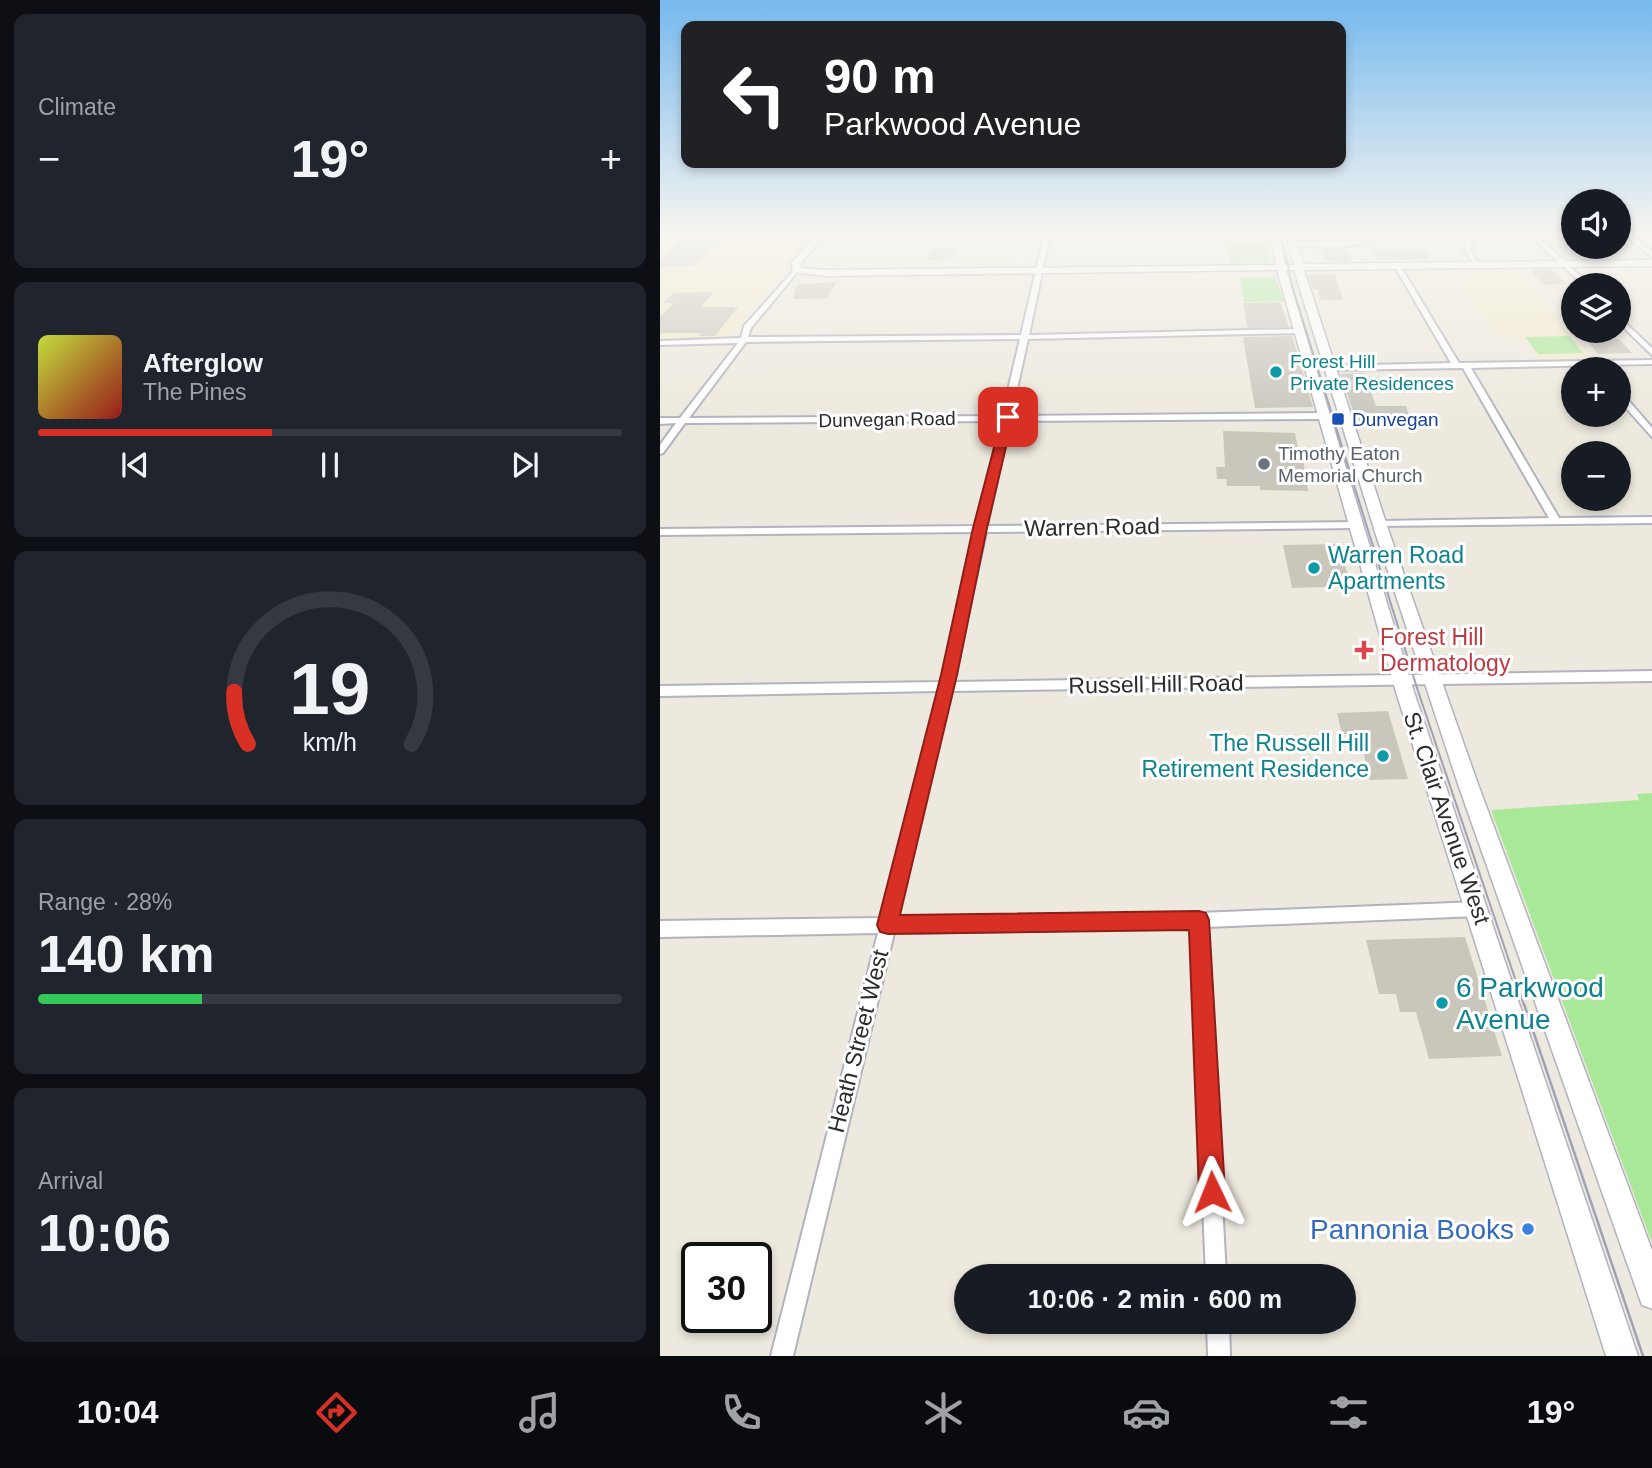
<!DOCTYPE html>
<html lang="en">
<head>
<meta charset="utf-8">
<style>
  :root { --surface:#171b24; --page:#20242c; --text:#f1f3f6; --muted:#9ea1a6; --line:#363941; --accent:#d93025 }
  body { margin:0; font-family:Helvetica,sans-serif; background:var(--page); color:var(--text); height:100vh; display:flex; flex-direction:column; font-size:26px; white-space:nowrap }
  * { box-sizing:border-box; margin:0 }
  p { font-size:23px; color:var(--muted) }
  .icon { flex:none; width:38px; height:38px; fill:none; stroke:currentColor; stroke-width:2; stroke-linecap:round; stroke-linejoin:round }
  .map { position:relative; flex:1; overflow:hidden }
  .drawer { display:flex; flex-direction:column; gap:14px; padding:14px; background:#0d0f14; width:660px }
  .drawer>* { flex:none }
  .guide { position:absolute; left:21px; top:21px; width:665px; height:147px; border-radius:14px; box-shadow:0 4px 10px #0003; background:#202124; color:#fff; overflow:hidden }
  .tools { position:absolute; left:901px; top:189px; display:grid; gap:14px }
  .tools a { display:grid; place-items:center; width:70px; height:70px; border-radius:50%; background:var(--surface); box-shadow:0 4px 10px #0003; font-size:35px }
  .speed { position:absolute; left:21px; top:1242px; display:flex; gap:14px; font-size:35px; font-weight:700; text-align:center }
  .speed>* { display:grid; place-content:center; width:91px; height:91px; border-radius:50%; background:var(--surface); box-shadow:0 4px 10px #0003; line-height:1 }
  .speed .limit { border:4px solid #111; border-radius:10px; background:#fff; color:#111 }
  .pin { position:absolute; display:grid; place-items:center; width:60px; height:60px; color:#fff; margin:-30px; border-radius:14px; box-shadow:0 4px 10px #0006 }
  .me { position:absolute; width:77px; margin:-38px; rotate:358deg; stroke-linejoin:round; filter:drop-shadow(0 0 5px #0008) }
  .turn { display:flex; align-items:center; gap:24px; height:147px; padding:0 28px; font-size:32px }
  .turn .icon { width:91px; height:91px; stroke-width:2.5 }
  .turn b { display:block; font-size:49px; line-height:60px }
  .big { font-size:52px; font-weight:800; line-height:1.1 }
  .drawer .tile { flex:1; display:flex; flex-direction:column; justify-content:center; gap:10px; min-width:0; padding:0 24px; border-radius:14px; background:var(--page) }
  .drawer .dial { align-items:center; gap:0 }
  .dial svg { height:182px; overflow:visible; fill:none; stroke:var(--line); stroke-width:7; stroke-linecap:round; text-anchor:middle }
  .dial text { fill:var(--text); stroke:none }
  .song { display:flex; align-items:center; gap:21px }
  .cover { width:84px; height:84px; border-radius:10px; background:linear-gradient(135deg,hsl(70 70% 55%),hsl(0 70% 35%)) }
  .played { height:7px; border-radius:4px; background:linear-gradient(90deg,var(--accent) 40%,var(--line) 40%) }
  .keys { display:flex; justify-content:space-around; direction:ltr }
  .heat { display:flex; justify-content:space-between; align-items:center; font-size:38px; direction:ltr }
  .charge { height:10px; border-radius:5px; background:linear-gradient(90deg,#34c759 28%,var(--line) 0) }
  .trip { position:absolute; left:294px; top:1264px; width:402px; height:70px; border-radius:35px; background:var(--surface); box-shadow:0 4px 10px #0003; font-weight:800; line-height:70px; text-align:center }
  .tab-bar { display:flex; height:112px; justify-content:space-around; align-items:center; background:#090b0e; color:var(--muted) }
  .tab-bar .icon { width:49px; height:49px }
  .tab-bar .current { color:var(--accent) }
  .tab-bar b { font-size:32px; color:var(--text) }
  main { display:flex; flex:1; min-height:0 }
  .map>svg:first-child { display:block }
</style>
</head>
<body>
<main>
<section class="drawer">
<div class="tile"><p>Climate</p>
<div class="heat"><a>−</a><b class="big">19°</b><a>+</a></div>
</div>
<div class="tile">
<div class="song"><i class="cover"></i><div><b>Afterglow</b><p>The Pines</p></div></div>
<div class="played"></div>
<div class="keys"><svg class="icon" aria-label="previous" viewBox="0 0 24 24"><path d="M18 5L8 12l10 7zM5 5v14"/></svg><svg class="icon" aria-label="pause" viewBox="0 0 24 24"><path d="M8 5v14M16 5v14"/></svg><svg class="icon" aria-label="next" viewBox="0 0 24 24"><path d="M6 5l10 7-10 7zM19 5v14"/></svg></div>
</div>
<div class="tile dial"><svg viewBox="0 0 100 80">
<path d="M14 69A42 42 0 1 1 86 69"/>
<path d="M14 69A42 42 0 0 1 8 46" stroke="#d93025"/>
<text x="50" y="56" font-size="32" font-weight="700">19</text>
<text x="50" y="72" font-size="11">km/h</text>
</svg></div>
<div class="tile"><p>Range · 28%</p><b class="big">140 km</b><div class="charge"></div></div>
<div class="tile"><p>Arrival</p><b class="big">10:06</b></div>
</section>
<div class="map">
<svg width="993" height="1356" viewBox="0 0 993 1356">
  <rect width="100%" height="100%" fill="#eee9de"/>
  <path fill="#f1e9cd" d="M0,235h153l-87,103 -66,2z
    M858,270l75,90 1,1 -54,1 -18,-24h-23l-47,-67z"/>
  <path fill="#a9e898" d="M566,242h47l-7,10 4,10 -39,2z
    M579,277h36l9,24 -40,1z
    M909,336l14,17 -45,1 -13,-17z
    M992,793h1l-1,450 -161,-433 148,-10 -2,-6z"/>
  <path fill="#c9c7bc" d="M26,235h37l-29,31 -34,1v-7z
    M883,235h31v12h13l11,11h-33z
    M271,248h27l-5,11 -27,1z
    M661,249h25l6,12h-26z
    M710,249h53l7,10 -54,1z
    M870,270h23l13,14 -23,1z
    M648,275h27l8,25h-22l-4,-11h-4z
    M177,282l-10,16 -34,1 2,-11 3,-4z
    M54,292l-13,15h37l-23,29h-16l2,-3h-41v-16l14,-14h-11l10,-10z
    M620,302l9,25 -41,1 -5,-25z
    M632,336l21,71 -58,1 -12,-71z
    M926,339h33l13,14 -34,1z
    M704,373l12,33h30l5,14 -54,2 -17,-48z
    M563,431l72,2 5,26h3l5,32 -48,-1v-4h-33l-1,-7h-9l-1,-12h9z
    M679,544l12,42 -59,2 -9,-43z
    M728,711l20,68 -38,1 -11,-46h-17l-5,-21z
    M805,937l37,119 -73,3 -13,-47h-16l-4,-18h-17l-13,-54z"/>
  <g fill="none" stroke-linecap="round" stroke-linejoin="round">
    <g stroke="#b2b2c0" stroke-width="4">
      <path id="street" d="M384,235h6l-21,100 270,-6 4,2 -4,2 -271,6 -17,77 314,-3 4,3 -4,3 -315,2 -23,105 370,-4 5,3 -5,3 -371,4 -33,150 700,-11v10l-702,10 -54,227 302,-5 279,-11 5,2 3,5 -3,5 -5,2 -271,11 19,349h-20l-15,-348 -297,5 -101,423h-22l107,-423 -218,4v-16l222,-3 57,-227 -279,5v-10l281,-4 35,-150 -316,3v-6l317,-3 24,-105 -316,2 -22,30 -3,1v-9l16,-22 -16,1v-6h20l58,-75 -78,2v-4l81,-3 3,-12 52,-58 3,2 -48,58 -3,9 273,-2zM360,339l-18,77 -313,2 57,-76z
        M715,235h6c-15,16 -66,11 -88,11l-3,-2 3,-2 70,-1 8,-2z
        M813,235h6l-8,9v8l9,13 -3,2 -12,-15v-8z
        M870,235h6l54,50h-7z
        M965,235h6l22,17v6z
        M738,265l3,2 58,96 194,-3v4l-182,4 88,150 94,-1v6l-277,3 -1,-2 5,-3 169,-3 -86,-150 -135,2 -4,-2 4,-2 123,-3 -56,-96z
        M959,317l34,32v7l-34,-33z
        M959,393h3l31,36v9l-34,-38z
        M547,1321h22l1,35h-22z"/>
    </g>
    <g stroke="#b2b2c0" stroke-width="3">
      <path id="secondary" d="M157,235h8l-24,28v5l24,2 451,-5 -5,-30h8l6,30h9l-8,-30h8l10,29 349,-4v6l-349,4 85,262 90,255 174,466v56l-11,-4 -4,-11 -179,-507 -84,-255 -81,-262h-8l128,422 224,664h-32l-210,-664 -119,-422 -452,6 -32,-4 -2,-9z"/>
    </g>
    <use href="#street" fill="#fff" fill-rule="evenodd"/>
    <use href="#secondary" fill="#fff" fill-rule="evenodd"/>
    <path stroke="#a0a1b7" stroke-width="2" d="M621,235l12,54 125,402 106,314"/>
    <path stroke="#a0a1b7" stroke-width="2.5" d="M864,1004l119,352"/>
  </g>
  <linearGradient id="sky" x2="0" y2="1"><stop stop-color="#76b9ee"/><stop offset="0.55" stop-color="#f7f5f0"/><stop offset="1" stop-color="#f7f5f0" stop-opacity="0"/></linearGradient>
  <rect width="993" height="424" fill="url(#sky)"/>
  <path fill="#d93025" stroke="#8d1f18" stroke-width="2" d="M348,414l5,3 -26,111 -30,147 -57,240 299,-4 7,2 3,7 16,272 -4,9 -9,4 -9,-4 -4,-9 -10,-262 -301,4 -8,-2 -3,-7 64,-250 32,-147 29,-111z"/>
  <g fill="#0f9aa8" stroke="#fff" stroke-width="2.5">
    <circle cx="616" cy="372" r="7"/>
    <circle cx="654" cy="568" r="7"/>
    <circle cx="723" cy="756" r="7"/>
    <circle cx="782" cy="1003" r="7"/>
  </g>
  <rect fill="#1a4fb4" stroke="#fff" stroke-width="2.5" x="671" y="412" width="14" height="14" rx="3.5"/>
  <circle fill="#6b7280" stroke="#fff" stroke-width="2.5" cx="604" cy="464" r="7"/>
  <path fill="#e0444e" stroke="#fff" stroke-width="2.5" d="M700.5 639.5h7v7h7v7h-7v7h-7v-7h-7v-7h7z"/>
  <circle fill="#3f7fe0" stroke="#fff" stroke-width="2.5" cx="868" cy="1229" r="7"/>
  <g text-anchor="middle" stroke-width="6" stroke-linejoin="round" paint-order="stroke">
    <g font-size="19" fill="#0d838f" stroke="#fff" text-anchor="start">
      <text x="630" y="368">Forest Hill<tspan x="630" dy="22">Private Residences</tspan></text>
    </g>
    <g font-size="19" fill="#2c2c2c" stroke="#fff">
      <text transform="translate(227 419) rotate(-1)" y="7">Dunvegan Road</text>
    </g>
    <g font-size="19" fill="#164399" stroke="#fff" text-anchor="start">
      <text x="692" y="426">Dunvegan</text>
    </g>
    <g font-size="19" fill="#5b616d" stroke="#fff" text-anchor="start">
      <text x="618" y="460">Timothy Eaton<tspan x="618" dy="22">Memorial Church</tspan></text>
    </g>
    <g font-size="23" fill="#2c2c2c" stroke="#fff">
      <text transform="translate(432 527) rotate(-1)" y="8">Warren Road</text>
      <text transform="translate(496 684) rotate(-1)" y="8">Russell Hill Road</text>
      <text transform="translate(787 818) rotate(71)" y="8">St. Clair Avenue West</text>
      <text transform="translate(198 1041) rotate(-76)" y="8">Heath Street West</text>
    </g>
    <g font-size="23" fill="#0d838f" stroke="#fff" text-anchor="start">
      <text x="668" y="563">Warren Road<tspan x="668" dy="26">Apartments</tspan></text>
      <text x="709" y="751" text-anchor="end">The Russell Hill<tspan x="709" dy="26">Retirement Residence</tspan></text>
    </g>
    <g font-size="23" fill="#be3a42" stroke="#fff" text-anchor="start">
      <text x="720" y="645">Forest Hill<tspan x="720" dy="26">Dermatology</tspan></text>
    </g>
    <g font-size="28" fill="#0d838f" stroke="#fff" text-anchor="start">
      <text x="796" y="997">6 Parkwood<tspan x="796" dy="32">Avenue</tspan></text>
    </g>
    <g font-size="28" fill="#366cbe" stroke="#fff" text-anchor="end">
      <text x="854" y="1239">Pannonia Books</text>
    </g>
  </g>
</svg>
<div class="tools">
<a><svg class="icon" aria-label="sound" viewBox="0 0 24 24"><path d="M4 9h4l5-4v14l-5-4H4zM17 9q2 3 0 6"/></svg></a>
<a><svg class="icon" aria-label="layers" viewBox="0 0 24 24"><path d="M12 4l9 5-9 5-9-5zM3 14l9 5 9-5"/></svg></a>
<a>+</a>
<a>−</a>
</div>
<div class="speed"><div class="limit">30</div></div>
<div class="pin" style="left:348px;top:417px;background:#d93025"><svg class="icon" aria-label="arrive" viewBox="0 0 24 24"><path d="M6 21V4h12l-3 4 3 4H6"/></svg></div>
<svg class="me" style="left:552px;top:1192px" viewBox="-20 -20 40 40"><path d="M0-17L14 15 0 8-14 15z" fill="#d93025" stroke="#fff" stroke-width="4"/></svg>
<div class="trip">10:06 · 2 min · 600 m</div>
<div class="guide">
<div class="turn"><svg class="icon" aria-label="left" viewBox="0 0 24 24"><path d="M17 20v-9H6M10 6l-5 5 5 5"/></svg><div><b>90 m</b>Parkwood Avenue</div></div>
</div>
</div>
</main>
<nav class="tab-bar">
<b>10:04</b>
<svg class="icon current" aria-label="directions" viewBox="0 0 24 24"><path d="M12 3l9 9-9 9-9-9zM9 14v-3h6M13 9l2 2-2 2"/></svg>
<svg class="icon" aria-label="music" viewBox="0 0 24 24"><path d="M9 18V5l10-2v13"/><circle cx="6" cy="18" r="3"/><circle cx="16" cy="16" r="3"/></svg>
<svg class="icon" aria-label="phone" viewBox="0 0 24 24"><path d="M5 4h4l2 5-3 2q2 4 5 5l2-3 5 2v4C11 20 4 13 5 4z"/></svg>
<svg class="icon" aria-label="climate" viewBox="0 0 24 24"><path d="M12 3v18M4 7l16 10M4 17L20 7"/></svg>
<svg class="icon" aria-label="car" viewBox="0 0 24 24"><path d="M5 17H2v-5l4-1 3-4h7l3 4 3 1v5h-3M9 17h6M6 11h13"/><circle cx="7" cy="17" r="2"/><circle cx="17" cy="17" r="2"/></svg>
<svg class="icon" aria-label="filters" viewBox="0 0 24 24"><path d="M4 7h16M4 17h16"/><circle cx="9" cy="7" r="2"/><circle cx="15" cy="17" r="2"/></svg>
<b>19°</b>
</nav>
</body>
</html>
